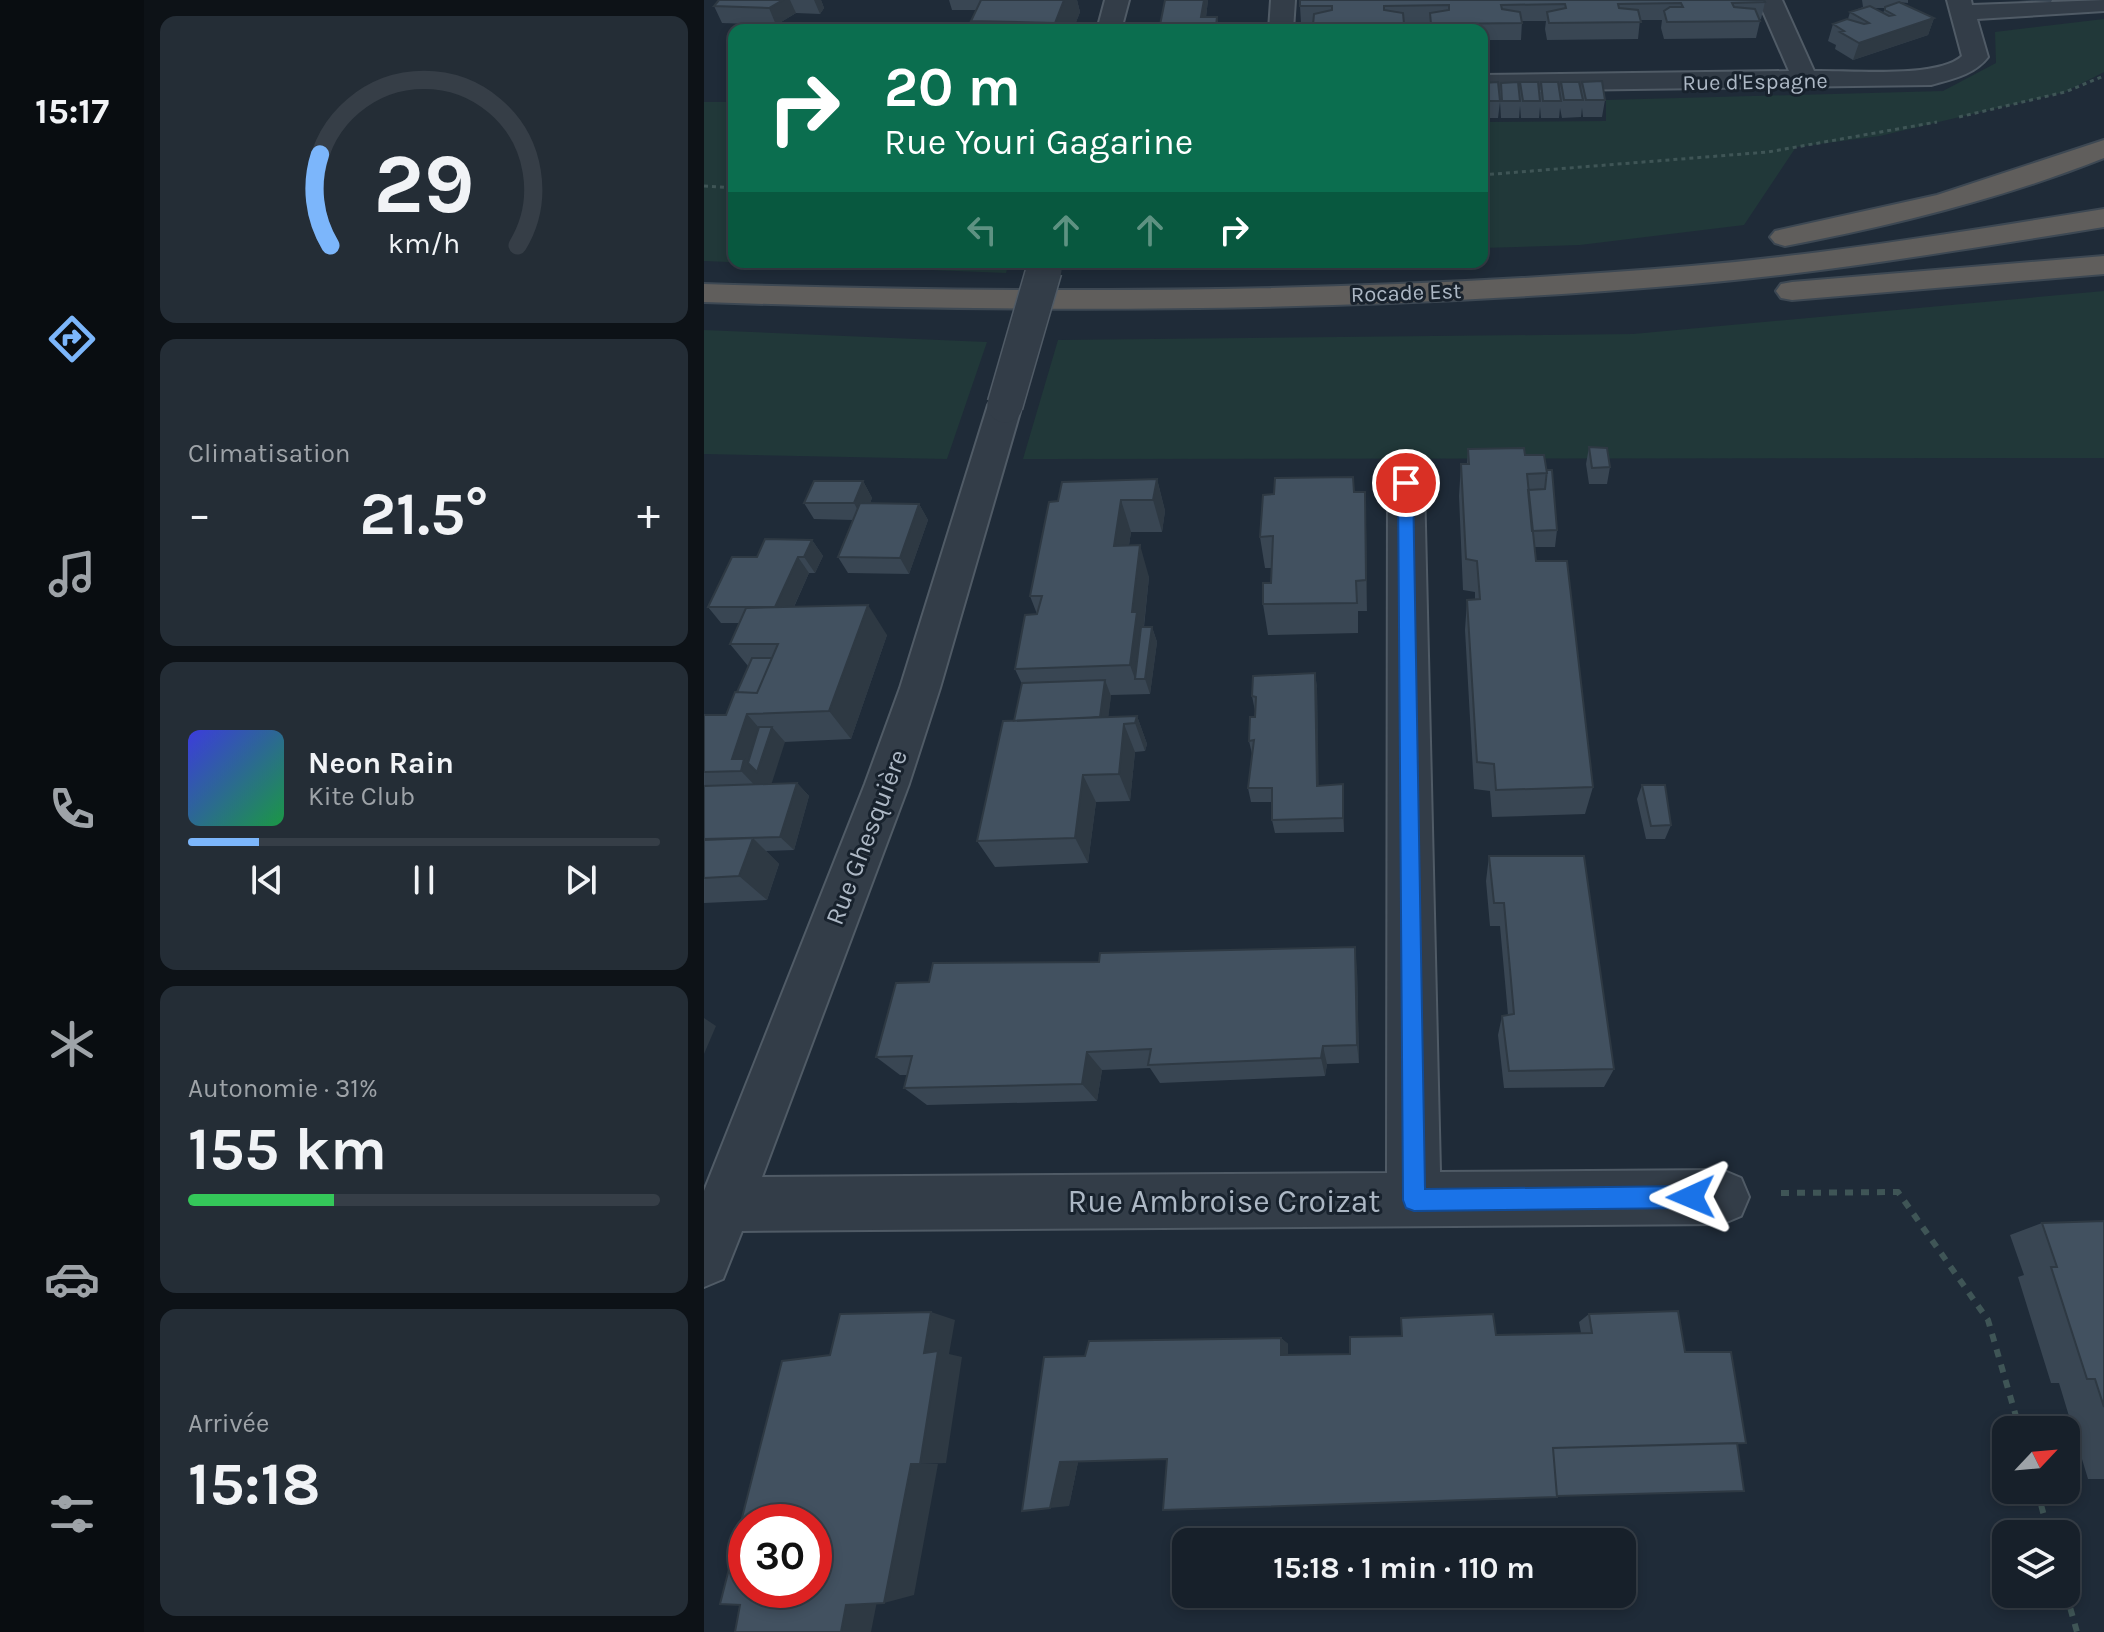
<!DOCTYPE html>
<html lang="fr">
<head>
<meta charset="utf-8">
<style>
  :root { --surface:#17202a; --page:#242d36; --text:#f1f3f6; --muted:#9ea3a8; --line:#363e47; --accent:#7cb6fb }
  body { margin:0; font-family:Karla,sans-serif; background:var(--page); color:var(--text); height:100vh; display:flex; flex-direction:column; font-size:30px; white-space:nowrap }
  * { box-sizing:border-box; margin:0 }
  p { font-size:26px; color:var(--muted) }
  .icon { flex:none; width:44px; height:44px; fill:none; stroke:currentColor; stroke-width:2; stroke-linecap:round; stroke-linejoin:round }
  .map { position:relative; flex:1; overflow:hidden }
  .drawer { display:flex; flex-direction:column; gap:16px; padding:16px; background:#0d1217; width:560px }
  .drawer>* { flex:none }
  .guide { position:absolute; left:24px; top:24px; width:760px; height:244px; border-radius:16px; box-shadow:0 4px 12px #0003,0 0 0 2px var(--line); background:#0b6e4f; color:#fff; overflow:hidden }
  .needle { width:52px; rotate:64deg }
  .tools { position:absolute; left:1288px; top:1416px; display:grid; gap:16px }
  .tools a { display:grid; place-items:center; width:88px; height:88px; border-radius:16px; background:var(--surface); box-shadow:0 4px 12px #0003,0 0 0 2px var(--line); font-size:40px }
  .speed { position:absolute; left:24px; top:1504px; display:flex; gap:16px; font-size:40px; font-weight:700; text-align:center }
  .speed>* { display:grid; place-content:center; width:104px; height:104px; border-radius:50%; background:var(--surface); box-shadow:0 4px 12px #0003,0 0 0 2px var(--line); line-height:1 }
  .speed .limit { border:12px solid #d22; background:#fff; color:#111 }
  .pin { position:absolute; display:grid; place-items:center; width:68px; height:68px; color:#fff; margin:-34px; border:4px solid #fff; border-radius:50%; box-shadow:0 2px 8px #0007 }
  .me { position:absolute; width:88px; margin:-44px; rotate:269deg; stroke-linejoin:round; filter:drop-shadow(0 0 6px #0008) }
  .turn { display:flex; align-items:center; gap:28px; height:168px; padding:0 24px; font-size:36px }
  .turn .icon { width:104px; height:104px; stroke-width:2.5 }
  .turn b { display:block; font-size:56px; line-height:68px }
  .lanes { display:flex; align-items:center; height:76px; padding:0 24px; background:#0003; justify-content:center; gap:40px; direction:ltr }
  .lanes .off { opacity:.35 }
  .big { font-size:60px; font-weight:700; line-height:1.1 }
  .drawer .tile { flex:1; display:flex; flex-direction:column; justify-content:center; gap:12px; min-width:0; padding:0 28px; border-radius:16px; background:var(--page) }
  .drawer .dial { align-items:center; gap:0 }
  .dial svg { height:208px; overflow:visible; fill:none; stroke:var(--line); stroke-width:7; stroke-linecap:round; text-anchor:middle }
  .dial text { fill:var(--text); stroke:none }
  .song { display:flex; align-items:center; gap:24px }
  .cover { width:96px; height:96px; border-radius:12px; background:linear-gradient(135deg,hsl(240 70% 55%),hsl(140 70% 35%)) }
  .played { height:8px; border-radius:4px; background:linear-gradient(90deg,var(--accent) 15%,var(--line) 15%) }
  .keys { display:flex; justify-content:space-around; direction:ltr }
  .heat { display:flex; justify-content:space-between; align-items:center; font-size:44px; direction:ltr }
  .charge { height:12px; border-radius:6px; background:linear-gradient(90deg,#34c759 31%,var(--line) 0) }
  .trip { position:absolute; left:468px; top:1528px; width:464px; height:80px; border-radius:16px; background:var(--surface); box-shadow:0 4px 12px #0003,0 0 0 2px var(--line); font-weight:700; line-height:80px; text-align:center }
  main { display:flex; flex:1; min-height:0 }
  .dock { display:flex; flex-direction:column; width:144px; justify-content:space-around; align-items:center; background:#090d11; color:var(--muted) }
  .dock .icon { width:56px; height:56px }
  .dock .on { color:var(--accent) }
  .dock b { font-size:36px; color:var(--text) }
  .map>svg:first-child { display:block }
</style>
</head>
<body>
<main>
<nav class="dock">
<b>15:17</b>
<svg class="icon on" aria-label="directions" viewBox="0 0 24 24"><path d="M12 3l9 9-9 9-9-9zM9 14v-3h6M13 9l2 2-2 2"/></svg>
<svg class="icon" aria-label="music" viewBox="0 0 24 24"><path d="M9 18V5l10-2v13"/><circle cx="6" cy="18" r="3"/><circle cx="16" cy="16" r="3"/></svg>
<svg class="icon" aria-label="phone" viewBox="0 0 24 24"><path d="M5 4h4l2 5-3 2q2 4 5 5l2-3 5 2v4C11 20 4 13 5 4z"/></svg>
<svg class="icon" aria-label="climate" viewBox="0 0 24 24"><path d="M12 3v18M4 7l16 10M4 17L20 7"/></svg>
<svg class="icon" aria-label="car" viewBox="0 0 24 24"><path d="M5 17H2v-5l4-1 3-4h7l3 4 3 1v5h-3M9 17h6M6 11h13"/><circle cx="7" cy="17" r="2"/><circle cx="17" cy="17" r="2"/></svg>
<svg class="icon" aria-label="filters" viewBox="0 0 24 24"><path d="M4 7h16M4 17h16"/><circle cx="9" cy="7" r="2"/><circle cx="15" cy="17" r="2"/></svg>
</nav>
<section class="drawer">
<div class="tile dial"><svg viewBox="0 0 100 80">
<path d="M14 69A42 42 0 1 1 86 69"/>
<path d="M14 69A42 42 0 0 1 10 34" stroke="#7cb6fb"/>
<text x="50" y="56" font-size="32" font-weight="700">29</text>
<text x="50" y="72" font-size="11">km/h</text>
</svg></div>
<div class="tile"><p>Climatisation</p>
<div class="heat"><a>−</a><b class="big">21.5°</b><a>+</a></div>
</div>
<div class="tile">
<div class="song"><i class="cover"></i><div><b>Neon Rain</b><p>Kite Club</p></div></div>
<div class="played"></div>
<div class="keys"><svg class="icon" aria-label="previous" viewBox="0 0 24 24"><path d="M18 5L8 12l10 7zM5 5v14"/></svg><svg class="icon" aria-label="pause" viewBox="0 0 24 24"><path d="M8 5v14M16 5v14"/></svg><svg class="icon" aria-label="next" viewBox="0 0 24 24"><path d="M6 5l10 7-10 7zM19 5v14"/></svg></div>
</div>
<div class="tile"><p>Autonomie · 31%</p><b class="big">155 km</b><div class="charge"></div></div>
<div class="tile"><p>Arrivée</p><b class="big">15:18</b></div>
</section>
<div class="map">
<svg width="1400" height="1632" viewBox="0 0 1400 1632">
  <rect width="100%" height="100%" fill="#1f2b38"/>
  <path fill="#213839" d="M1400,19v53l-39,20 -185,44 -84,11 -52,78 -164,20 -98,3v-126l124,-1v-21l337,-9 53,-28 -1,-31z
    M0,102h30v160h275l-3,11 -302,-12z
    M1400,291v167l-1081,1 35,-119 575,-6z
    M0,330l283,12 -40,117 -243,-5z"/>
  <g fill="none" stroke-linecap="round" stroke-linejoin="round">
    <g stroke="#505b66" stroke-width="4">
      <path id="minor" d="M401,0h24l-8,30h-24z
        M567,0h24l-2,30h-24z
        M1054,0h24l32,71c34,-1 124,8 148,-15l-15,-56h24l1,5 132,-5v11l-127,8 11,38c-14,18 -36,22 -57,28l-449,6v-16l307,-4z
        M301,394l12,3 5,8 -82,283 -31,96 -147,393 625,-4 1,-690 5,-9 13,-3 13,3 5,9 16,689 282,-2 19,8 8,19 -8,19 -19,8 -980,7 -19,48 -19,8v-96l161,-407 35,-96 88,-283 5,-8z"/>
    </g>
    <g stroke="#3d4853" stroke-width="4">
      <path id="trunk" d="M1400,140v18c-103,41 -210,67 -319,88l-10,-3 -5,-6 5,-6 162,-36z
        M1400,209v18c-137,22 -274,45 -412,57 -329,29 -659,29 -988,18v-18c329,10 659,10 987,-18 139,-12 276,-35 413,-57z
        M1400,256v18l-312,26 -11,-2 -5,-7 5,-7 11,-2z"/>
    </g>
    <path stroke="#3f5556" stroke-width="3" stroke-dasharray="4 4" stroke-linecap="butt" d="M1255,117l106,-25 39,-16
      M778,175l286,-23 169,-30
      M0,186l30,2"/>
    <path stroke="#3f5556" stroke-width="6" stroke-dasharray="8 8" stroke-linecap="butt" d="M1077,1193l117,-1 90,128 32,110
      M1333,1490l12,44
      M1362,1593l11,39"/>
    <use href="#minor" fill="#333d48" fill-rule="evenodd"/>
    <use href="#trunk" fill="#605e5c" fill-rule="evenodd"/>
    <g stroke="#505b66" stroke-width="29" stroke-linecap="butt">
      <path id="minor-bridge-far1" d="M339,272l3,-10"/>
    </g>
    <g stroke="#505b66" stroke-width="38" stroke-linecap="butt">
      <path id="minor-bridge" d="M301,405l39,-135"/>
    </g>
    <use href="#minor-bridge-far1" stroke="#333d48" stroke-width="27"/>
    <use href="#minor-bridge" stroke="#333d48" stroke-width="35"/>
  </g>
  <path fill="#394653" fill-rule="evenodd" d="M15,0h102l3,8 -4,6 -24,-1 -20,12 -54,-2 -8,-17z
    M245,0h128l3,12 -7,18h-100l-2,-9 5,-11h-24z
    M461,0h43l-2,17h11l2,13h-60z
    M1158,0h46v3l-10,-1 36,16 -6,17 -75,25 -18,-11 1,-4 -8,-4 5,-17 15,-5 2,-7 13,-5zM1170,8h11l-2,5z
    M1314,0h34l-1,2z
    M1061,2l-4,17h-2l1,2 -4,17 -92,1 -3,-11 1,-8h-22l-2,19 -91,1 -2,-11 1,-8h-24l-1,19h-39v-10h-52v-8h-27l1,8h-91v-7h-12l-1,-17z
    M816,82l20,12 1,-12 19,10 1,-10 20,10 1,-10 23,18 -3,17h-19l-1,-9 -1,9 -19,1 -2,-10 -1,10h-18l-1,-11 -1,11h-18l-1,-12 -1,12h-18l-1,-16 -2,16h-16v-35l17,17 2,-17 18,10z
    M885,447l21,20 -3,17h-18l-3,-20z
    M764,449l57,6h19l13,75 -2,17h-21l2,14 57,226 -8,27 -93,3 -2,-26 -16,-2 -9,-159 2,-30 8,-1v-7l-12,-2 -4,-94 2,-32h6z
    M453,479l8,32 -3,21h-31l-2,13 20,32 -5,50h8l5,15 -7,52 -39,1 -3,22 29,-1 10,28 -2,7 -10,1 -5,49 -34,1 -8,61 -93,4 -18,-26 37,-120 8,-37 -7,-15 22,-55 -7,-18 28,-95z
    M159,481l9,17 -2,5 49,1 9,16 -19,54 -61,-1 -10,-16 15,-37 -39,-1 -10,-16z
    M650,492h11l1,32 1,87h-9v22l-90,2 -5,-31 8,-21v-15h-6l-5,-31z
    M108,540l11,16 -8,17h-6l-15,34 93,28 -36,104 -67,3 -13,41h26l12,13 -15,54 -28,1 13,13 -12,36 -63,3v-188h22l11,-23 11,-26 -18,-22 9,-21h-18l-13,-16 49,-50z
    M611,673l2,15 1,98 26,12v34l-69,1 -3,-13v-18h-21l-3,-14 4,-34 -3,-13 6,-24v-6l-3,-15z
    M938,785l29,40 -6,14h-19l-9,-40z
    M785,856l125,213 -10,18 -100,1 -6,-53 4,-19 6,-1 -8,-89h-10l-4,-45z
    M653,969l2,94 -32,1 -2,12 -165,7 -10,-15 -48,2 -5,31 -170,4 -23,-17 3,-13h-7l-24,-18z
    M1400,1221v258h-16l-29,-96h-8l-33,-106 6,-2 -14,-40 32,-12z
    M974,1311l-511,148 -89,3 -9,44 16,-150 196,-18 7,6v11l62,-1 146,-19 85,-2 -2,-11 10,-8z"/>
  <path fill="#2e3943" d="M79,0h7l6,13 -20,12 -7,-17z
    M110,0h7l3,8 -4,6z
    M354,0h19l3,12 -7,18h-16l-2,-7z
    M500,0h4l-3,26 -4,-9z
    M1230,18l-6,17 -75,25 6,-17z
    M453,479l8,32 -3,21 -9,-32z
    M159,481l9,17 -9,22 -9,-17z
    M661,492l1,32 1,87 -1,-31z
    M417,500l10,32 -7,45 -10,-31z
    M215,504l9,16 -19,54 -9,-16z
    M108,540l11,16 -8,17 -11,-16z
    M436,545l9,32 -6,56 -8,46 -5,-14 2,-53z
    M94,557l11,16 -23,51 -11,-16z
    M164,605l19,30 -36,104 -22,-28z
    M448,627l5,15 -7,52 -5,-15z
    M611,673l2,15 2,111 -2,-13z
    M401,680l6,16 -6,49 -7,-14z
    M43,714l21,24 4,-11 13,15 -18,56 -26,-27 -9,-12z
    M433,716l10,28 -2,7 -10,-28z
    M420,724l11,28 -5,49 -11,-27z
    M379,775l13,27 -8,61 -13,-25z
    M93,783l12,13 -15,54 -14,-13z
    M639,784l1,14v34l-1,-14z
    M49,838l26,26 -12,36 -28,-24z
    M651,947l2,22 2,94 -2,-18z
    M0,1018l12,8 -12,28z
    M619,1046l4,18 -2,12 -4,-18z
    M383,1052l15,18 -5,31 -15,-17z
    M227,1312l24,8 -6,34 13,3 -16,106 -26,1 4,-111z
    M577,1338l7,6v16l-7,-5z
    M356,1462h18l-9,44 -19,2z
    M207,1464h27l-24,131 -30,8z
    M174,1596l-7,36h-30l5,-27z"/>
  <path fill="#425160" stroke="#2e3943" stroke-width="2" fill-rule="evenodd" d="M15,0h64l-14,8 -55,-2z
    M277,0h83l-9,23 -84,-2z
    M461,0h39l-3,17h16l-1,9h-17v4h-40z
    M596,0h464l1,2 -33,1 2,4 21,2 5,12 -93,1 -3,-11 6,-4h13l-2,-4 -63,1 1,4 19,2 3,12 -92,1 -2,-11 19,-4 -1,-4 -64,1 1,4 18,3 2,11 -91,1 -1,-11 19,-3v-5l-65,1v4l19,3 1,11 -91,1 1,-11 18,-4v-4h-32z
    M1195,2l35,16 -75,25 -19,-11 4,-1 -11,-7 14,-5 17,5 5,-1 -19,-11 20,-6 19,10 5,-1 -9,-5v-3z
    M898,81l3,19h-19l-4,-18z
    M794,82l2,19h-18v-18z
    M814,82l2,19h-18l-1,-18z
    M816,82h18l2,19h-17z
    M837,82h17l3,19h-18z
    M857,82h18l4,18h-19z
    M885,447l18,1 3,19 -18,1z
    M820,448l1,7h19l3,18 -20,1 9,87h31l26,226 -97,3 -2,-26 -17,-2 -10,-162 13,-1 -3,-38 -11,-2 -5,-95h8l-1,-15z
    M843,470h5l5,60 -25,1 -4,-41 17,-1z
    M649,477l1,15h11l1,88 -10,1 1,22 -94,1v-21h8l2,-47 -13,1 3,-42 11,-1 1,-16z
    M453,479l-4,21h-32l-7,46 26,-1 -8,67h5l-7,53 -115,4 10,-54 12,-1 5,-18h-12l19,-94 9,-1 4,-19z
    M110,481h49l-9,22h-50z
    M156,503l59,1 -19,54 -62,-1z
    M61,539l47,1 -8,17h-6l-23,50h-67l24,-50h25z
    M164,605l-39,106 -82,3 -15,45h12l-3,12 -37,1v-57h22l9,-23 22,1 21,-49h-48l16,-36z
    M437,627h11l-7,52h-10z
    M48,658h20l-15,35 -20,-1z
    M611,673l2,113 26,-2v34l-71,2v-32h-24l6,-48 -5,1 1,-24h5l1,-20 -4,-1 1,-20z
    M401,680l-5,37 -86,4 8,-38z
    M433,716l-2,7 -11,1 -5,50 -36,1 -8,63 -98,3 26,-120z
    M55,727h13l-15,45 -9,-9z
    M93,783l-17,54 -76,2v-53z
    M938,785h23l6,40 -20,1z
    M49,838l-14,38 -35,2v-38z
    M785,856h95l30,213 -105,2 -7,-55 12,-2 -10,-111h-10z
    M651,947l2,98 -34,1 -2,12 -173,7 3,-16 -64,3 -5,32 -178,4 8,-32 -36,1 20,-74 33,-1 4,-19 166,-1 1,-9z
    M1400,1221v186l-9,-28h-8l-36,-112h6l-15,-44z
    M974,1311l7,41h46l15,91 -193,5 4,49 -394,13 4,-51 -107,3 -10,46 -28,3 22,-154 41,-1 4,-15 192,-3v17l69,-1v-17l52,-1 -1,-18 92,-4 3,21 96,-2 -3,-19z
    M227,1312l-7,41 14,-2 -18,113h-9l-27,139 -38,2 -5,27h-106l5,-27 -20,-1 62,-243 48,-6 10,-41zM42,1522h68v68h-68z
    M1033,1443l7,48 -187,5 -4,-48z"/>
  <path fill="#1a73e8" stroke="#114b97" stroke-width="2" d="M702,478l7,5 12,706 266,-3 8,3 3,8 -3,8 -8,3 -277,3 -8,-3 -3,-8 -5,-717z"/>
  <g text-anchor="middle" stroke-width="6" stroke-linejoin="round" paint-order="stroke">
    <g font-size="22" fill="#adb8c5" stroke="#18222d">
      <text transform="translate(1051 81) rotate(-1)" y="8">Rue d'Espagne</text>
      <text transform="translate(702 292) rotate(-2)" y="8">Rocade Est</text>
    </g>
    <g font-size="26" fill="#adb8c5" stroke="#18222d">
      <text transform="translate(162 837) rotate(-69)" y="9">Rue Ghesquière</text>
    </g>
    <g font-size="32" fill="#adb8c5" stroke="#18222d">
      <text x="520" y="1212">Rue Ambroise Croizat</text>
    </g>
  </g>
</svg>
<div class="tools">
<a><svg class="needle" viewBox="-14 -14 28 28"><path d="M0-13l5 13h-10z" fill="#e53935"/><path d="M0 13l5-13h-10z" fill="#9ea3a8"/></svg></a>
<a><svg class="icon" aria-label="layers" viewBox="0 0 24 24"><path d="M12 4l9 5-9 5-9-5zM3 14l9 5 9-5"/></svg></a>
</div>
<div class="speed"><div class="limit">30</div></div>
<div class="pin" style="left:702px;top:483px;background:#d93025"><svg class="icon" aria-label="arrive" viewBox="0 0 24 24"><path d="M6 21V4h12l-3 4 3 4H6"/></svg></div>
<svg class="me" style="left:987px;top:1197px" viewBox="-20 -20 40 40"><path d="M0-17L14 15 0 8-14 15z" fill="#1a73e8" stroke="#fff" stroke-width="4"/></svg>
<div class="trip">15:18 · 1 min · 110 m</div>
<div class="guide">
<div class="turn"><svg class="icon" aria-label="right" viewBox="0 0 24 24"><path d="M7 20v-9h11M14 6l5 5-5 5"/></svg><div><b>20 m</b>Rue Youri Gagarine</div></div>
<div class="lanes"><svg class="icon off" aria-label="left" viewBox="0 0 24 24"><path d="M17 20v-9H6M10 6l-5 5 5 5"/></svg><svg class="icon off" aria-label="ahead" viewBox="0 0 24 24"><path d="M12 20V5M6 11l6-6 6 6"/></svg><svg class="icon off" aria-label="ahead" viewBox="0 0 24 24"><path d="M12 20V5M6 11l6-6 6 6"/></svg><svg class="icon" aria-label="right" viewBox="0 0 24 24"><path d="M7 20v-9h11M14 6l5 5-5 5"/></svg></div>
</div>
</div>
</main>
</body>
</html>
